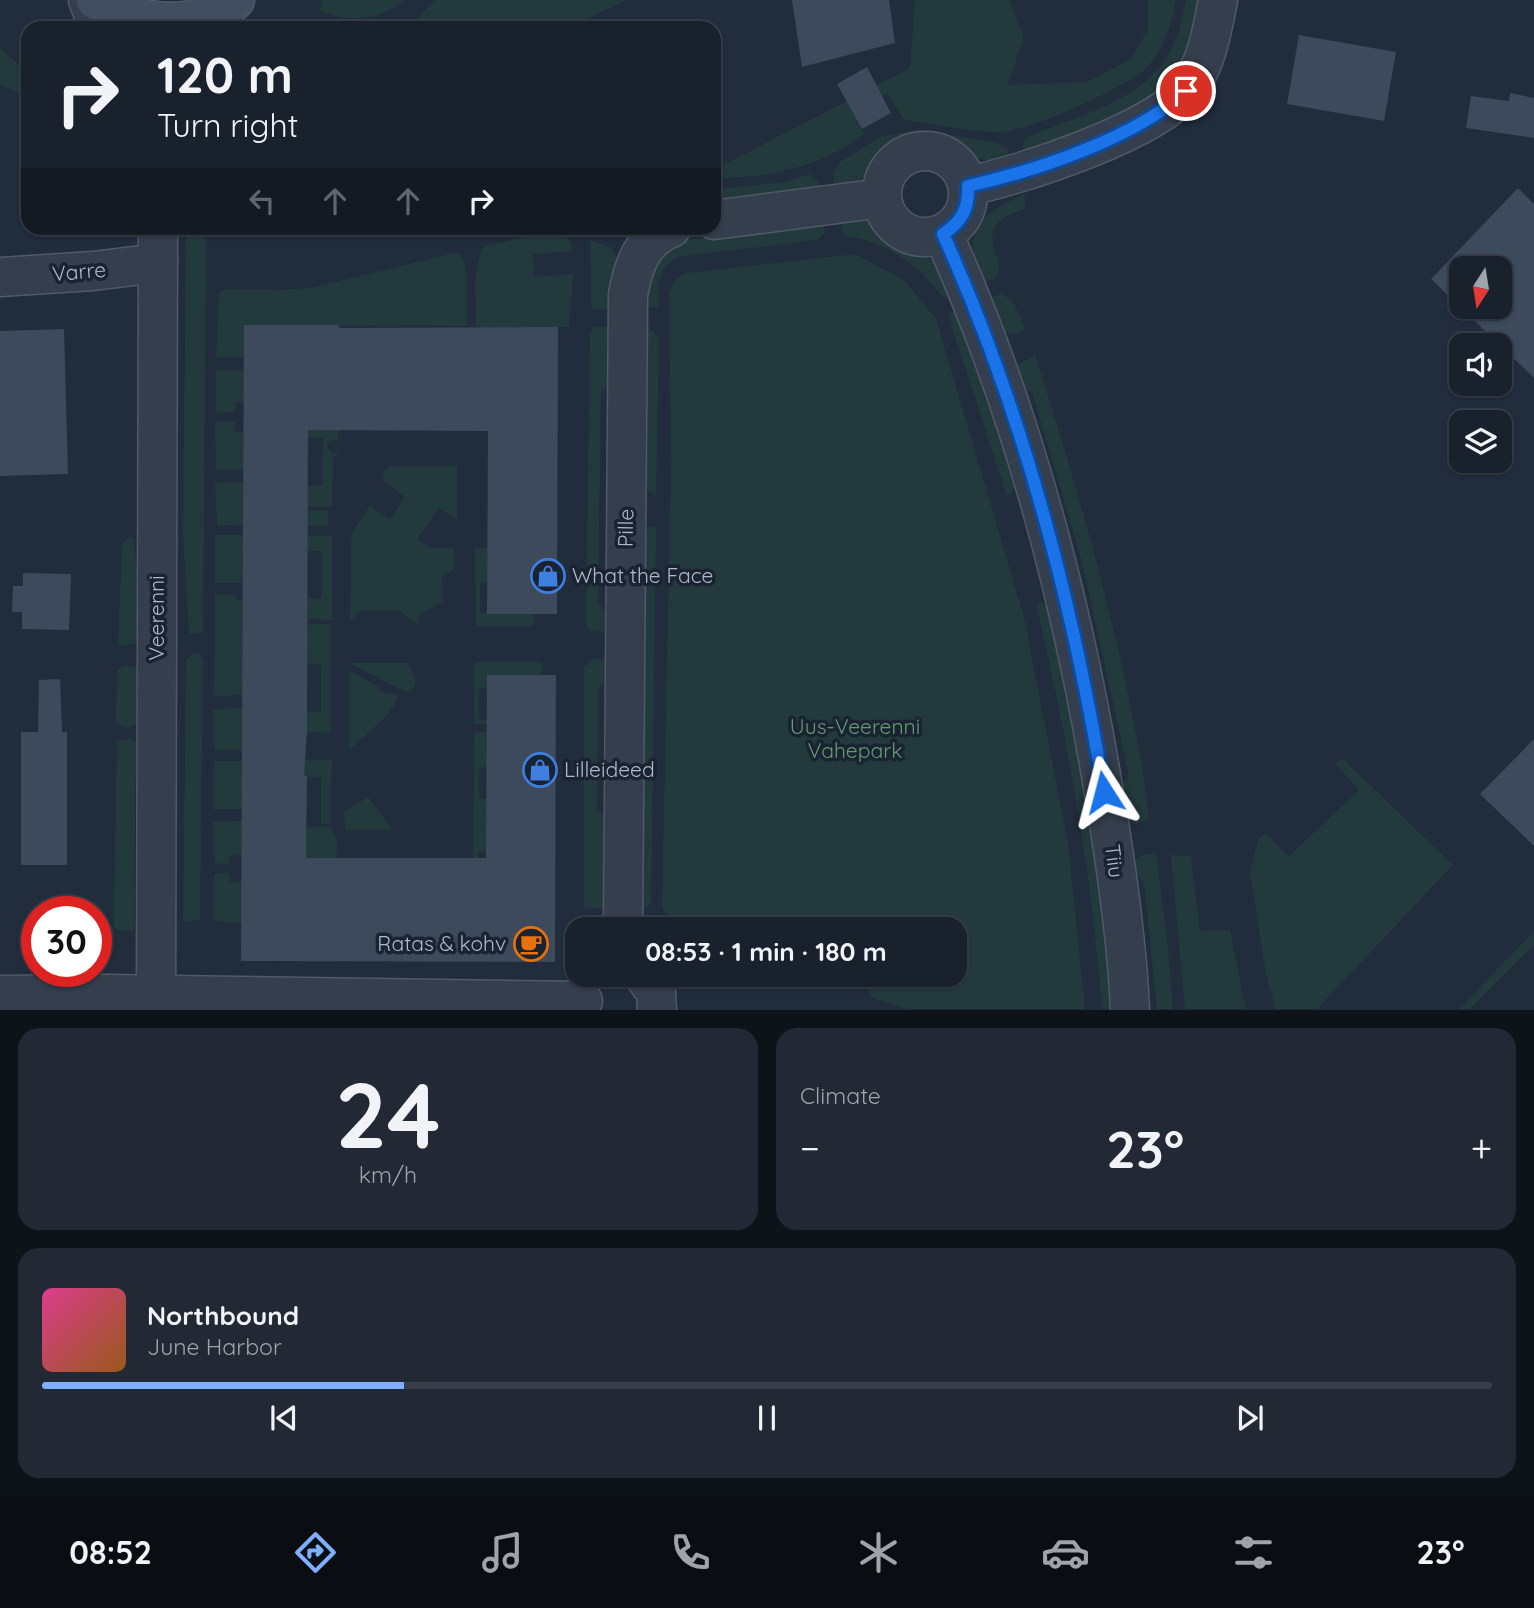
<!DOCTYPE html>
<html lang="en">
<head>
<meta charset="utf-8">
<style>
  :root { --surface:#19212d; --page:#222935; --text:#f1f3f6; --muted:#9fa3aa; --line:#373e49; --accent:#7eb0ff }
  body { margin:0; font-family:Quicksand,sans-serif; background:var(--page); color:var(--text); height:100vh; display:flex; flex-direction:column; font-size:26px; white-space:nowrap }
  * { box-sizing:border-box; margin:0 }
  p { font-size:23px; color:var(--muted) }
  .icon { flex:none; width:38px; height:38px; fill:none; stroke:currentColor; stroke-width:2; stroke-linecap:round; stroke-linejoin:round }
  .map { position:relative; height:1010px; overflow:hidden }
  .side { display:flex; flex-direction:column; gap:18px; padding:18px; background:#0e1219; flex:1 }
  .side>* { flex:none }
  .guide { position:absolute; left:21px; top:21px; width:700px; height:214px; border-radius:21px; box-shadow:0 2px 5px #0004,0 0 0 2px var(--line); background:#19212d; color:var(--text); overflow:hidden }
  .needle { width:46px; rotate:192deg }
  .fabs { position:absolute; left:1449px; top:256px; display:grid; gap:14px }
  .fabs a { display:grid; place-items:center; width:63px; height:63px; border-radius:14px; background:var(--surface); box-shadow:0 2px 5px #0004,0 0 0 2px var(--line); font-size:35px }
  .speed { position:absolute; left:21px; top:896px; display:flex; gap:14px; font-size:35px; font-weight:700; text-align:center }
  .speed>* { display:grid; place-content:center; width:91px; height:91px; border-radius:50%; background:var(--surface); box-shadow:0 2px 5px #0004,0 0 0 2px var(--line); line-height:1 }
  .speed .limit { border:10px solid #d22; background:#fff; color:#111 }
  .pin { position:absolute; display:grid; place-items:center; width:60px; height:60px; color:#fff; margin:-30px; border:4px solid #fff; border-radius:50%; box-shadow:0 2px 7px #0007 }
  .me { position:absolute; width:77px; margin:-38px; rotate:351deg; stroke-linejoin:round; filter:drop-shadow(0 0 5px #0008) }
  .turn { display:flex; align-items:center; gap:24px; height:147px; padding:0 21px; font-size:32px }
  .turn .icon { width:91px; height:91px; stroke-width:2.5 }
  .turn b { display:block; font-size:49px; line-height:60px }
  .lanes { display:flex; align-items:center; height:66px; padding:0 21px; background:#0003; justify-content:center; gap:35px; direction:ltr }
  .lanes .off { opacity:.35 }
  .big { font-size:52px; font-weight:800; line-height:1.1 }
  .side .widget { flex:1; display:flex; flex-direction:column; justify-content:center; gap:10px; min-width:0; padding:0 24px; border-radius:21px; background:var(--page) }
  .side .dial { align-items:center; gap:0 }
  .dial b { font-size:91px; line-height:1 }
  .song { display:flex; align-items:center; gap:21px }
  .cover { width:84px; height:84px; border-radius:10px; background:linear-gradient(135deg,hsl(330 70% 55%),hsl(30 70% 35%)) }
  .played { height:7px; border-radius:4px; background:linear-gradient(90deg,var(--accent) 25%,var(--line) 25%) }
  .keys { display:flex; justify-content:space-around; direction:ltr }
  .heat { display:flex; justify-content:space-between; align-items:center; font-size:38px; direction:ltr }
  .side .tiles { flex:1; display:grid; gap:18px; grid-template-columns:1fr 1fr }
  .widget:last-child { grid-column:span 2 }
  .trip { position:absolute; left:565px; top:917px; width:402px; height:70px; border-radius:21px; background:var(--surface); box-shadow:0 2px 5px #0004,0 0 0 2px var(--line); font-weight:800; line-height:70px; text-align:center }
  .tab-bar { display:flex; height:112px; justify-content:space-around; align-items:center; background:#0a0d12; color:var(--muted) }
  .tab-bar .icon { width:49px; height:49px }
  .tab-bar .selected { color:var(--accent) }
  .tab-bar b { font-size:32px; color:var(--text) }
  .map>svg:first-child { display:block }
</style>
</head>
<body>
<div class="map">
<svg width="1534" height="1010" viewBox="0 0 1534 1010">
  <rect width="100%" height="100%" fill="#212c3c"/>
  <path fill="#233a3d" d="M323,0h81c-26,21 -52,23 -83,11z
    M435,0h192l-59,28h-160z
    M915,0h94l15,36 -16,49 79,-3 44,-23 17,-30v-29h28c-4,23 -13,52 -30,68 -21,20 -118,64 -147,64 -31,0 -64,-8 -95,-12l-17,-27 -35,18 12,23c-45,34 -95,44 -150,44v-8l196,-102z
    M1186,0h15c-6,23 -11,46 -23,66 -28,47 -106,67 -154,87l-1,-11 6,-6c49,-20 114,-35 141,-84 9,-16 12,-34 16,-52z
    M0,48l28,25v24l-28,-12z
    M919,130l79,13 9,5 3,9c-43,15 -44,-22 -85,-22 -43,1 -45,46 -90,55l-2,-16 7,-12 42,-26z
    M810,174l8,7 3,11 -107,13v-15l71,-8z
    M1024,194l2,12 -2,3c-6,3 -16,5 -21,10 -31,23 20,52 -21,65 -19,-56 -8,-65 42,-90z
    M839,219h22l10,4 32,25 21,6 17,16 14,25 -9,3 -5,-3c-22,-31 -58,-55 -97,-59z
    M824,221l1,11 -8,8 -139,17c-21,12 -20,27 -20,50l-16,1 5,-36 27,-30z
    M186,228h20l-3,404 -14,2 -6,-100z
    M546,231c14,-1 25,6 27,20l-40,3 1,23 39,-3 -4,53h-80l-1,48h-8l1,-48h-5c1,-25 -5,-57 7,-80z
    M590,240l21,8 5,9 -1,53 -22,-1 -2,-6z
    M454,253l6,1 6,14v58l-221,-1 -1,32h-28l3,-65 8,-3 51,1 32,-2z
    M855,254l49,26 32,39 88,298 44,226 17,166h-179l-36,-12 -1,-22h87v-46h-268l-14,-5 -12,-16 9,-442 -2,-171c3,-12 6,-18 18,-22z
    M1002,294l11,7 12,28 -10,5 -13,-2 -15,-34z
    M960,309l56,176 -9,12 -58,-179 2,-6z
    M647,326l12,12 -3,158 -14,-9z
    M593,327h13l9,5 -1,48 -13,12 -3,211 12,13 1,8 -5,8 -16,-1 -4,-7 4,-290z
    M1035,355c35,109 67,217 91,329 9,45 19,90 23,136l-12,4 -8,-2 -5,-5 -6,-28 11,-13 -47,-214 -50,-170 -16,-8v-18z
    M216,370h28l95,46 -1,26 -3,-3 -6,2 -2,7 5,5 8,-1 -7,6 -1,49h-24v-21h14l1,-48h-79v32h-28l-1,-48h20v11l14,-1v-29l-13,-1 -1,10 -19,1z
    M389,466h68v54l-18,-12 -22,31 13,9h23l1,21 -12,8v25l-23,13v11l-21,-16 -38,1 -10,12 1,-89 19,-28 20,14 15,-23 -24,-19z
    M243,482l1,28 84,1v15l-111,-1 -2,-42z
    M650,527h6l-5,377 -9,6 3,-379z
    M215,535h30l-2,48h-28z
    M274,536h58v84l-25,-1 1,-20 14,-1v-47l-49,-1z
    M128,538h5l6,43 -2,62 -17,3 -2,-4 4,-98z
    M475,548h12v34l-7,1v30l54,1 -1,12h-57z
    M215,595h21l1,5h6v23l88,1v109l-24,-1v-20h14v-47l-14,-2 -65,32 -28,1z
    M1041,602l11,7 22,99 43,301h-15c-11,-140 -34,-268 -66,-405z
    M193,654h7l3,9 -3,256 -12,3 -5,-1 3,-262z
    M592,659h15l3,19 -12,11 -1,120 12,12 -2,85 -5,3 -18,-2v-240z
    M474,662h68l-1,13h-54v13l-8,1v30l8,1v4h-13z
    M349,663h59l8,19 -4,9h-8z
    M124,666l13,1 -1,58c-9,4 -14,4 -20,-3l1,-52z
    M349,670l30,17 -1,3 9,5 2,-3 9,5c-7,20 -34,38 -49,54z
    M242,708l2,42h-30l-1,-41z
    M474,732h13v35l-8,1v31h57l-49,52 -9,1v31l-5,4z
    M129,739l7,3 -2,189 -17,-1 -3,-4 3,-185z
    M1342,758l111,107 -136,144h-41l-10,-35 -16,-101 8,-34 7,-6 24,23 70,-66 -24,-27z
    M332,760l-2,64h-9v-47l-79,-1v33h-29l1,-48z
    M368,797l25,33h-48l-1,-18z
    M242,821l64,28v-22h25l6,13 -1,31 15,90 -45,1v-24l-65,-15 -28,-2 1,-47 15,-1v9h20v-26l-19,-1 -1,9 -15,-1 -1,-41z
    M1156,853l12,96 5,60h-16l-13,-127 -13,-12c2,-15 11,-15 25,-17z
    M1171,855l20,1 9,75 30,-1 16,79h-61z
    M1534,931v14l-64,64h-11z"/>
  <path fill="#3c4a5c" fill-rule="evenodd" d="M792,0h97l6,43 -93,24z
    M1299,35l97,17 -12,69 -97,-17z
    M867,67l24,46 -29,16 -25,-45z
    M1510,93l24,5v40l-68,-10 5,-32 38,5z
    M1518,188l16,16v174l-103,-99zM1461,268h39v38h-39z
    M244,325h95v3l219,-1 -1,287h-70l1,-183 -180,-1 -1,302 -3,44h3l-1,82h180l1,-183h69l-1,287 -314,-1z
    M64,329l4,145 -68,2v-145z
    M23,573l48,1 -2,56 -47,-1v-17h-10l1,-26h10z
    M60,679l2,53h5v133h-46v-133h17l1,-52z
    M1534,739v107l-54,-52z"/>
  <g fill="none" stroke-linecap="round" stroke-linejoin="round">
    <g stroke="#505967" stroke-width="41">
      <path id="minor" d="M882 194a43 43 0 1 1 86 0a43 43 0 1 1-86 0Z
        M968,186c53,-11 186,-54 219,-96 20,-26 25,-59 31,-90
        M714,220l168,-22
        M943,234c79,175 130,370 161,559 12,71 23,145 26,217
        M0,277l93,-6 65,-8
        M623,929l5,-634c5,-29 14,-56 43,-67
        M643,975l13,17 1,18
        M0,995l107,-1 476,7"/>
    </g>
    <g stroke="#505967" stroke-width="41">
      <path id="tertiary" d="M88,0l11,28
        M156,1010l2,-782"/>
    </g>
    <g stroke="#505967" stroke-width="41">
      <path id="secondary" d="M96,0c41,25 100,33 139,0"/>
    </g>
    <use href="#minor" stroke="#343e4c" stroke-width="38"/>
    <use href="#tertiary" stroke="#343e4c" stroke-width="38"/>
    <use href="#secondary" stroke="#424d60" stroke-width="38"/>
  </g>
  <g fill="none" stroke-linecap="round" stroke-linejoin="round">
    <g stroke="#114b97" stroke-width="18">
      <path id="route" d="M1104,792c-31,-189 -82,-383 -161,-558 19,-12 26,-26 25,-48 67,-15 168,-48 218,-95"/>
    </g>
    <use href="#route" stroke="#1a73e8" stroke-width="12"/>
  </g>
  <defs>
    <g id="shop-ring" transform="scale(1.75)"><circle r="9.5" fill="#1a2331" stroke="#3f7fe0" stroke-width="1.5"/><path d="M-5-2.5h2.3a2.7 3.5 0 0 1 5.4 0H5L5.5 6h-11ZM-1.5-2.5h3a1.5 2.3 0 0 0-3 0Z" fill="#3f7fe0"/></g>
    <g id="cafe-ring" transform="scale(1.75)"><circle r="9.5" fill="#1a2331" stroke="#e8710a" stroke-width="1.5"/><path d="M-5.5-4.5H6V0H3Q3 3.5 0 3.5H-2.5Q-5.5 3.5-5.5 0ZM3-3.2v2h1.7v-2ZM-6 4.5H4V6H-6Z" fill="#e8710a"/></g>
  </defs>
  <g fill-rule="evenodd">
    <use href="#shop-ring" x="548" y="576"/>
    <use href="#shop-ring" x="540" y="770"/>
    <use href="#cafe-ring" x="531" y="944"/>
  </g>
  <g text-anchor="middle" stroke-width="7" stroke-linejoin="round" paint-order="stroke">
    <g font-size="21" fill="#b0b9c8" stroke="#1a2331">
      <text transform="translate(79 272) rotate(-5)" y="7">Varre</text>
      <text transform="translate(626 528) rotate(-89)" y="7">Pille</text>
      <text transform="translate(157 618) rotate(-90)" y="7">Veerenni</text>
      <text transform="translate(1114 861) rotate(83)" y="7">Tiiu</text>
    </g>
    <g font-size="21" fill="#b0b9c8" stroke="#1a2331" text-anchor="start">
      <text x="572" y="583">What the Face</text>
      <text x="564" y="777">Lilleideed</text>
      <text x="506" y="951" text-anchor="end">Ratas &amp; kohv</text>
    </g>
    <g font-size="21" fill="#659b71" stroke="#1a2331">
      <text x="855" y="734">Uus-Veerenni<tspan x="855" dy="24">Vahepark</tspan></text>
    </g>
  </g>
</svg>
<div class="fabs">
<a><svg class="needle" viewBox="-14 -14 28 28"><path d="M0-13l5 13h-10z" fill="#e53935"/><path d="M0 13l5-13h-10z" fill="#9fa3aa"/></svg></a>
<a><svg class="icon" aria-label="sound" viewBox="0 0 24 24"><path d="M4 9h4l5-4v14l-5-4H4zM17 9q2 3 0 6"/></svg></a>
<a><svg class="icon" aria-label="layers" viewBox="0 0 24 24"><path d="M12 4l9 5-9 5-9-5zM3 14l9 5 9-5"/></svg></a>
</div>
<div class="speed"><div class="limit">30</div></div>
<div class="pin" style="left:1186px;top:91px;background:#d93025"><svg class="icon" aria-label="arrive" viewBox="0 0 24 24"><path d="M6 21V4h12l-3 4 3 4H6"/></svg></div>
<svg class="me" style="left:1104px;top:792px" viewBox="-20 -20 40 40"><path d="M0-17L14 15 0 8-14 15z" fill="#1a73e8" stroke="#fff" stroke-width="4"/></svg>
<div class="trip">08:53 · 1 min · 180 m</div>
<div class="guide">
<div class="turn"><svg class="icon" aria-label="right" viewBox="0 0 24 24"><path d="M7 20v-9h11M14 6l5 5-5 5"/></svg><div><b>120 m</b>Turn right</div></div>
<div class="lanes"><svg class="icon off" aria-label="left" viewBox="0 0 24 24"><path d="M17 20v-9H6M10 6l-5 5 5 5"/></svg><svg class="icon off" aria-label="ahead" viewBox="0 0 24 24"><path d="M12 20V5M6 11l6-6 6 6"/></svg><svg class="icon off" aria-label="ahead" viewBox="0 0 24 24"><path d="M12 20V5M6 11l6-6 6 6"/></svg><svg class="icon" aria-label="right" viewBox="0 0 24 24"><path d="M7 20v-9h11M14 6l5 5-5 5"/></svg></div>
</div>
</div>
<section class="side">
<div class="tiles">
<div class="widget dial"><b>24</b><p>km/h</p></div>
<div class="widget"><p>Climate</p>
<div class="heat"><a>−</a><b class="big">23°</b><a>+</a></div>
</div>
<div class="widget">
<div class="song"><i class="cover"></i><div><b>Northbound</b><p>June Harbor</p></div></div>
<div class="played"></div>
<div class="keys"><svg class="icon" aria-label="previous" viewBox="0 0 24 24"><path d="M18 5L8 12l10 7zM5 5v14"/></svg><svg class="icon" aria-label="pause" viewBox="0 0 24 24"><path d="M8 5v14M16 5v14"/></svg><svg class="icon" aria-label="next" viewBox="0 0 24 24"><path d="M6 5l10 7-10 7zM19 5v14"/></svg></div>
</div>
</div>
</section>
<nav class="tab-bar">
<b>08:52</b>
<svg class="icon selected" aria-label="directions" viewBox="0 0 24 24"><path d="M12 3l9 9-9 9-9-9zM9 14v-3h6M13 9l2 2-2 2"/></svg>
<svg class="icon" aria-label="music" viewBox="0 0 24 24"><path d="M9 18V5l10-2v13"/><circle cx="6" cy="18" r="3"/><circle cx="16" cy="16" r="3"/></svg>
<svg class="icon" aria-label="phone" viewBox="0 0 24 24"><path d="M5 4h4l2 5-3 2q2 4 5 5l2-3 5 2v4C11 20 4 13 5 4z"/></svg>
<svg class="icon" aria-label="climate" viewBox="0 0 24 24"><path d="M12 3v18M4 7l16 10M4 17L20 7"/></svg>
<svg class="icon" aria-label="car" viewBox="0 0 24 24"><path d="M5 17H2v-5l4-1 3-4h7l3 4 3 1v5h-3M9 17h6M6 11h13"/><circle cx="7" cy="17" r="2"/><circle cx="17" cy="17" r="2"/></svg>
<svg class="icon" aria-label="filters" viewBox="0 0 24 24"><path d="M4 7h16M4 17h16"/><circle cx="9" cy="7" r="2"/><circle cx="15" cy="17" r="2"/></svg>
<b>23°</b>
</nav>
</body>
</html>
